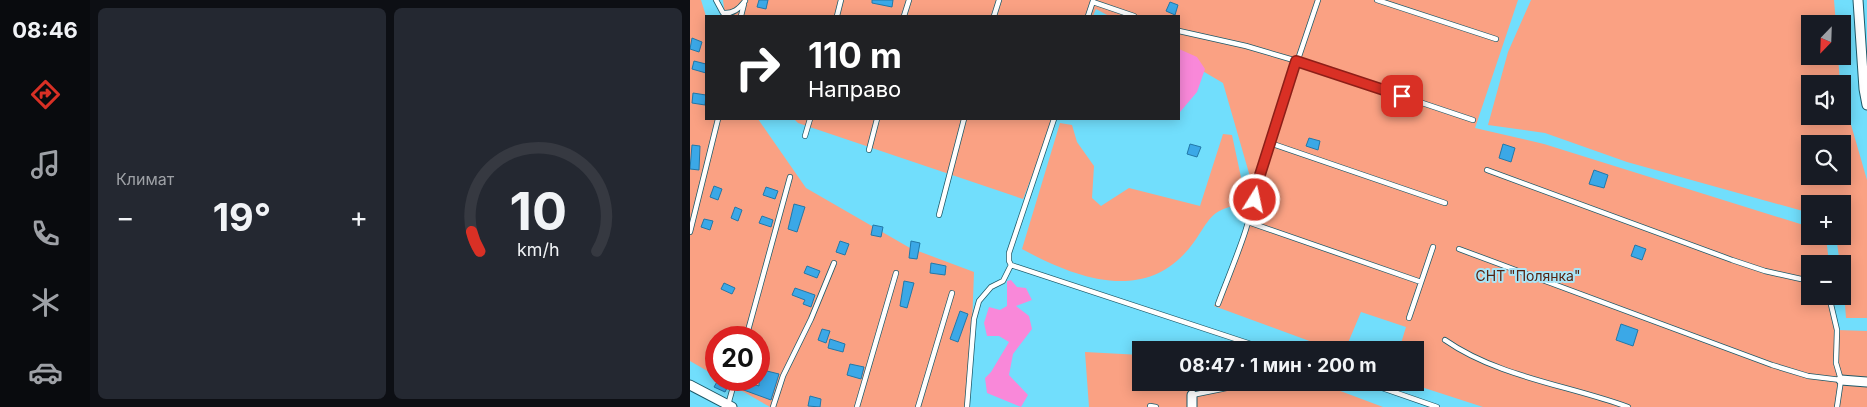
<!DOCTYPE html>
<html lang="ru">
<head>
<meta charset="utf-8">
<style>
  :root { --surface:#171b24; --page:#242831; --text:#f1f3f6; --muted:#9ea1a6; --line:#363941; --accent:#d93025 }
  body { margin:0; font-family:Inter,sans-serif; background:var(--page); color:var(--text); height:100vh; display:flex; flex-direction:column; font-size:19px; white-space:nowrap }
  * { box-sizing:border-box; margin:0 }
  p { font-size:16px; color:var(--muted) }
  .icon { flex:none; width:28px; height:28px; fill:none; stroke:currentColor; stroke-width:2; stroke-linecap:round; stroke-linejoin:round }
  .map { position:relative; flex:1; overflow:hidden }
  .panel { display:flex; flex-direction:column; gap:8px; padding:8px; background:#0d0f14; width:600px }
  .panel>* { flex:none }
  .guide { position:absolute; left:15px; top:15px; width:475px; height:105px; border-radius:0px; box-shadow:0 2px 12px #0003; background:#202124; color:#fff; overflow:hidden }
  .needle { width:32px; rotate:203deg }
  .buttons { position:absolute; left:1111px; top:15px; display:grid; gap:10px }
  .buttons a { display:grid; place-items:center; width:50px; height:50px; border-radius:0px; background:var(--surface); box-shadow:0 2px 12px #0003; font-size:25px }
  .speed { position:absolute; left:15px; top:326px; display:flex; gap:10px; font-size:25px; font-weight:700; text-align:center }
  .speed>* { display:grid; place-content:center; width:65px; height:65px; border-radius:50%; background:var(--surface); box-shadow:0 2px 12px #0003; line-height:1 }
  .speed .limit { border:8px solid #d22; background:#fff; color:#111 }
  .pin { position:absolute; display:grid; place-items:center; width:42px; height:42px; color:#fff; margin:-21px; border-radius:10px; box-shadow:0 2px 8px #0006 }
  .me { position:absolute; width:55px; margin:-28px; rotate:10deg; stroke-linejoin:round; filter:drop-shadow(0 0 4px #0008) }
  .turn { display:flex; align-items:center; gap:18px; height:105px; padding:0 20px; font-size:22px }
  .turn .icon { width:65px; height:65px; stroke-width:2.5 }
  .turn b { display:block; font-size:35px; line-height:42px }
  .big { font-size:38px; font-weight:700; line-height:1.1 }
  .panel .tile { flex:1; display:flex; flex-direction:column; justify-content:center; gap:8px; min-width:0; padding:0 18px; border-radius:8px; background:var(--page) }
  .panel .dial { align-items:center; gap:0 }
  .dial svg { height:130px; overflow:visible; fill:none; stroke:var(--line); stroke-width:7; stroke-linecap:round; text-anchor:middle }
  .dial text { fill:var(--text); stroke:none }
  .heat { display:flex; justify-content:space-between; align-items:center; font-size:28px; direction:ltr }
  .panel .tiles { flex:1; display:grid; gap:8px; grid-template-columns:repeat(2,1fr) }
  .trip { position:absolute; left:442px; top:341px; width:292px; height:50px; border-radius:0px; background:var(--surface); box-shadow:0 2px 12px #0003; font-weight:700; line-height:50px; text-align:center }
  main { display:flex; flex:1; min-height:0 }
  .menu { display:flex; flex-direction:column; width:90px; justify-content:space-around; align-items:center; background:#090b0e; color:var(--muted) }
  .menu .icon { width:35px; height:35px }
  .menu .current { color:var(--accent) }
  .menu b { font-size:22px; color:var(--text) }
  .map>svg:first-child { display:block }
</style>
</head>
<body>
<main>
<nav class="menu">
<b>08:46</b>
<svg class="icon current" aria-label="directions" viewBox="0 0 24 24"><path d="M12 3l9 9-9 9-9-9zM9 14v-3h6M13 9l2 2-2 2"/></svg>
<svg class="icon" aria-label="music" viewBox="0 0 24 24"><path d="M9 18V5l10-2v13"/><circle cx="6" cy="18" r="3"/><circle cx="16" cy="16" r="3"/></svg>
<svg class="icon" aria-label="phone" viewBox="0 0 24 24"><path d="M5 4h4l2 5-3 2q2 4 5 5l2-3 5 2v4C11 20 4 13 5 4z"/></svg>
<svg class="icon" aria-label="climate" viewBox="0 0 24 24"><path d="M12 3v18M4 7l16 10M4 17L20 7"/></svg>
<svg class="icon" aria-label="car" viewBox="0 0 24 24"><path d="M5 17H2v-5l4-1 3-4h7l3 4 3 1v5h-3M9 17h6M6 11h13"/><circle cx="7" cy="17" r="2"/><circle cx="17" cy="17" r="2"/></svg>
</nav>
<section class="panel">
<div class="tiles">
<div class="tile"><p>Климат</p>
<div class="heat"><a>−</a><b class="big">19°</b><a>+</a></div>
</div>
<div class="tile dial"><svg viewBox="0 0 100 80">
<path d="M14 69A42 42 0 1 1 86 69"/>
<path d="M14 69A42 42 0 0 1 9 57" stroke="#d93025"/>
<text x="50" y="56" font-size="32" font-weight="700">10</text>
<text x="50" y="72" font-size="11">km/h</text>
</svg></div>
</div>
</section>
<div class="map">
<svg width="1177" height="407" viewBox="0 0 1177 407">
  <rect width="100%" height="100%" fill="#71defc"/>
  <path fill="#faa183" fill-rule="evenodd" d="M0,0h11l5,16v103h52l48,69 104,60 64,24 -5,135h-199l-47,-27h36v-42h-43v38l-26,-15z
    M33,0h795l-43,128 69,16 266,83v9h16l3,28h-19v32h23l4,34 30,1v76h-384l-74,-24 7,-1v-32h-17l7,-23 -45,-15 -16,38h-11l-120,-44 43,-105 -34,-118 -44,-26v-41h-70l-13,-7 -3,7h-368z
    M841,0h303l2,24h-26v32h28l2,28h-30v32h32l1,-19 24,83v138h-21l-4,-54h-2l-4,-28h6v-32h-32v9l-183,-51 -82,-29 -57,-8 20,-73zM1120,144h32v32h-32z
    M104,119h260l-31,80 -225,-76z
    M370,123l12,2 5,17 17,24 -2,32 9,8 28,-18 71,18 23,-72 9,1 13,61 -7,9c-28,5 -29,16 -44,37 -45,63 -115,38 -172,7z
    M395,352l56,3v27l178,1 64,24h-294z"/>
  <path fill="#f988d9" d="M489,49l18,8 8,12 -8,23 -17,20z
    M321,280l6,7 9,1 6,12 -16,6 13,10 3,13 -19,25 -4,21 19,20 -7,12 -34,-14 -2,-15 6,-6 18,-30 -10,-6h-12l-3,-13 5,-16 11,3 7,-4v-25z"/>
  <path fill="#3ba8e7" stroke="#2278a8" d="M69,0h9l-2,9 -9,-2z
    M182,0h21l-1,7 -20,-4z
    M480,2l8,3 -3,10 -9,-4z
    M2,38l10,4 -3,10 -9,-3z
    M4,61l12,3v9l-14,-4z
    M3,93l13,2 -1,10 -13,-2z
    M619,138l11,3 -2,9 -12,-4z
    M500,144l11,3 -4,10 -10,-3z
    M813,144l12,4 -4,14 -12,-4z
    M2,145l8,1 -1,24 -9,-1z
    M904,170l14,5 -4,13 -15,-4z
    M24,186l8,3 -4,11 -8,-3z
    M76,187l12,4 -3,8 -12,-4z
    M104,204l11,3 -8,25 -9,-3z
    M45,207l7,3 -4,11 -7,-3z
    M72,216l11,4 -2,7 -12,-4z
    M14,219l9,2 -3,9 -9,-3z
    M183,225l10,2 -2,10 -10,-2z
    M150,241l9,3 -4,11 -9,-3z
    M221,241l9,2 -3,16 -8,-1z
    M945,245l11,4 -4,11 -11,-4z
    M241,263l15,3 -1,9 -15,-2z
    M117,266l13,5 -3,7 -13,-5z
    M214,281l10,2 -7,25 -7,-2z
    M34,283l11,5 -3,6 -11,-5z
    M105,288l20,7 -4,12 -8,-3 2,-4 -13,-5z
    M270,311l8,3 -10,28 -8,-3z
    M931,324l17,6 -5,16 -17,-6z
    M132,329l8,2 -4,12 -8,-3z
    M140,339l15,5 -2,8 -15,-4z
    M160,364l14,3 -3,12 -14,-4z
    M69,369l20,5 -8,26 -30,-11 2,-8 16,5z
    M28,380h13l-6,12 -11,-5z
    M120,396l11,3 -1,8 -12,-1z"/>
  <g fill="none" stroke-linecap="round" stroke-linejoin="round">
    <g stroke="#1d5968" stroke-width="6">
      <path id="service" d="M26,0l7,13c10,1 16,-4 22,-12
        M687,0l119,39
        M403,2l41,14
        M51,16l3,-12
        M147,16l4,-16
        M214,16l5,-16
        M304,16l5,-16
        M398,16l5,-15
        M489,31l67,15 51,15 176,59
        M364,119l-45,134v8l2,4 258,85
        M115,136l5,-17
        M580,143l175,60
        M179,150l8,-31
        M797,170l245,90 33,11 45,10
        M249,215l25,-96
        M558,222l173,60
        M0,232l28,-113
        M769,249l313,116 36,11 33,4
        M1139,296l8,34 -1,33 5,17 -4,27
        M528,304c15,-40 34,-81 39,-123l61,-181
        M719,318l24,-71
        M56,338l44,-161
        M755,340c53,37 123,45 183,67
        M502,382v13l64,-13
        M675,382l72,25
        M38,405l7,-25
        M460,406l6,1
        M83,407l10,-31 28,-57 23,-56
        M167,407l39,-134
        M228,407l34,-114
        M277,407l7,-88 5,-18 12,-14 12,-6 8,-16"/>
    </g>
    <g stroke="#1d5968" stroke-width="11">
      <path id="minor" d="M1168,0l6,89 3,16
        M1151,380l26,2
        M0,385l42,22
        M502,395v12"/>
    </g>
    <use href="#service" stroke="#fff" stroke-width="4.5"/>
    <use href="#minor" stroke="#fff" stroke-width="9"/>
  </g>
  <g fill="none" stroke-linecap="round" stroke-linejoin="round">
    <g stroke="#8d1f18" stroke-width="12">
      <path id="route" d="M565,200l3,-19 38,-120 106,35"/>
    </g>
    <use href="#route" stroke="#d93025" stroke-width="9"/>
  </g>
  <g text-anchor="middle" stroke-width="4" stroke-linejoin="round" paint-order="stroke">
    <g font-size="14" fill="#542312" stroke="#a9e5f7">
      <text x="838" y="281">СНТ "Полянка"</text>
    </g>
  </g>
</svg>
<div class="buttons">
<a><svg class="needle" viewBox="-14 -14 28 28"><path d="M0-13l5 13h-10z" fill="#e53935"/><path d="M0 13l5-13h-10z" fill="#9ea1a6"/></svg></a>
<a><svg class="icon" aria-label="sound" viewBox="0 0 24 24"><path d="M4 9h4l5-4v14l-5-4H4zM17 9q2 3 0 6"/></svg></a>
<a><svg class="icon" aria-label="search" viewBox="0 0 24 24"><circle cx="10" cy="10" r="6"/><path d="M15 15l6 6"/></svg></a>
<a>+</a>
<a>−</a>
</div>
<div class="speed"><div class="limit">20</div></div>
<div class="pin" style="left:712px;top:96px;background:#d93025"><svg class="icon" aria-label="arrive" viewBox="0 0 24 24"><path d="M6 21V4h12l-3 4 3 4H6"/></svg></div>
<svg class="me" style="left:565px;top:200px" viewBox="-20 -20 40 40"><circle r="17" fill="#d93025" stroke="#fff" stroke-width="3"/><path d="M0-11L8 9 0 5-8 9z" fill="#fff"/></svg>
<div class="trip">08:47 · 1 мин · 200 m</div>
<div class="guide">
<div class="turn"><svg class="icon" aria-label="right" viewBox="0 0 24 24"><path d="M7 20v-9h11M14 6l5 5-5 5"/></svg><div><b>110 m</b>Направо</div></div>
</div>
</div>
</main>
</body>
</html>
